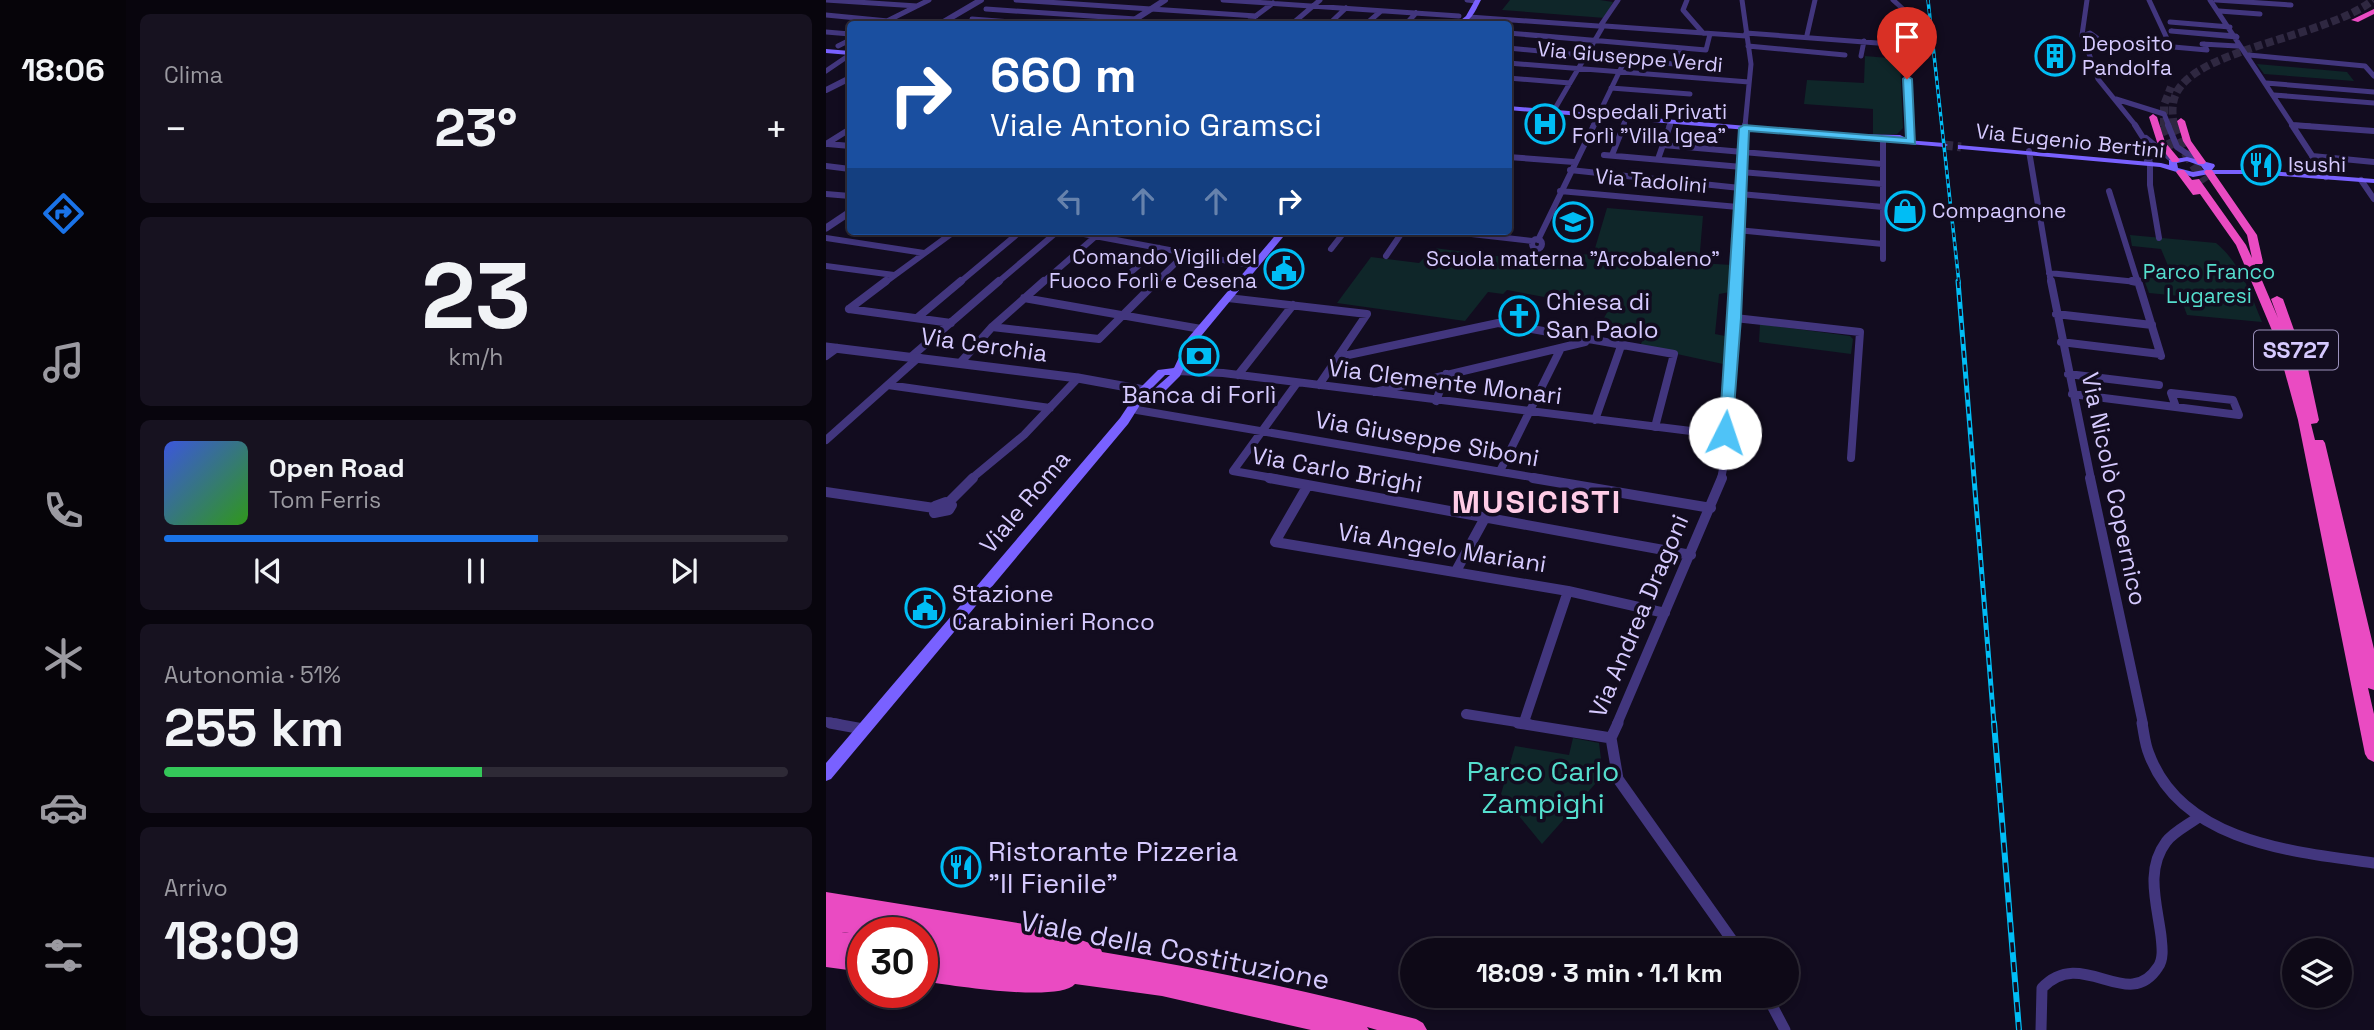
<!DOCTYPE html>
<html lang="it">
<head>
<meta charset="utf-8">
<style>
  :root { --surface:#0e0917; --page:#171220; --text:#f1f3f6; --muted:#9b9aa1; --line:#2e2a36; --accent:#1a73e8 }
  body { margin:0; font-family:"Space Grotesk",sans-serif; background:var(--page); color:var(--text); height:100vh; display:flex; flex-direction:column; font-size:26px; white-space:nowrap }
  * { box-sizing:border-box; margin:0 }
  p { font-size:23px; color:var(--muted) }
  .icon { flex:none; width:38px; height:38px; fill:none; stroke:currentColor; stroke-width:2; stroke-linecap:round; stroke-linejoin:round }
  .map { position:relative; flex:1; overflow:hidden }
  .sheet { display:flex; flex-direction:column; gap:14px; padding:14px; background:#08050d; width:700px }
  .sheet>* { flex:none }
  .guide { position:absolute; left:21px; top:21px; width:665px; height:214px; border-radius:7px; box-shadow:0 4px 10px #0003,0 0 0 2px var(--line); background:#1a4fa0; color:#fff; overflow:hidden }
  .buttons { position:absolute; left:1456px; top:938px; display:grid; gap:14px }
  .buttons a { display:grid; place-items:center; width:70px; height:70px; border-radius:50%; background:var(--surface); box-shadow:0 4px 10px #0003,0 0 0 2px var(--line); font-size:35px }
  .speed { position:absolute; left:21px; top:917px; display:flex; gap:14px; font-size:35px; font-weight:700; text-align:center }
  .speed>* { display:grid; place-content:center; width:91px; height:91px; border-radius:50%; background:var(--surface); box-shadow:0 4px 10px #0003,0 0 0 2px var(--line); line-height:1 }
  .speed .limit { border:10px solid #d22; background:#fff; color:#111 }
  .pin { position:absolute; display:grid; place-items:center; width:60px; height:60px; color:#fff; margin:-72px -30px; border-radius:50% 50% 50% 0; rotate:-45deg; box-shadow:0 0 7px #0007 }
  .pin .icon { rotate:45deg }
  .me { position:absolute; width:77px; margin:-38px; rotate:4deg; stroke-linejoin:round; filter:drop-shadow(0 0 5px #0008) }
  .turn { display:flex; align-items:center; gap:24px; height:147px; padding:0 28px; font-size:32px }
  .turn .icon { width:91px; height:91px; stroke-width:2.5 }
  .turn b { display:block; font-size:49px; line-height:60px }
  .lanes { display:flex; align-items:center; height:66px; padding:0 28px; background:#0003; justify-content:center; gap:35px; direction:ltr }
  .lanes .off { opacity:.35 }
  .big { font-size:52px; font-weight:700; line-height:1.1 }
  .sheet .widget { flex:1; display:flex; flex-direction:column; justify-content:center; gap:10px; min-width:0; padding:0 24px; border-radius:10px; background:var(--page) }
  .sheet .dial { align-items:center; gap:0 }
  .dial b { font-size:91px; line-height:1 }
  .song { display:flex; align-items:center; gap:21px }
  .cover { width:84px; height:84px; border-radius:10px; background:linear-gradient(135deg,hsl(230 70% 55%),hsl(110 70% 35%)) }
  .played { height:7px; border-radius:4px; background:linear-gradient(90deg,var(--accent) 60%,var(--line) 60%) }
  .keys { display:flex; justify-content:space-around; direction:ltr }
  .heat { display:flex; justify-content:space-between; align-items:center; font-size:38px; direction:ltr }
  .charge { height:10px; border-radius:5px; background:linear-gradient(90deg,#34c759 51%,var(--line) 0) }
  .trip { position:absolute; left:574px; top:938px; width:399px; height:70px; border-radius:35px; background:var(--surface); box-shadow:0 4px 10px #0003,0 0 0 2px var(--line); font-weight:700; line-height:70px; text-align:center }
  main { display:flex; flex:1; min-height:0 }
  .tabs { display:flex; flex-direction:column; width:126px; justify-content:space-around; align-items:center; background:#060409; color:var(--muted) }
  .tabs .icon { width:49px; height:49px }
  .tabs .active { color:var(--accent) }
  .tabs b { font-size:32px; color:var(--text) }
  .map>svg:first-child { display:block }
</style>
</head>
<body>
<main>
<nav class="tabs">
<b>18:06</b>
<svg class="icon active" aria-label="directions" viewBox="0 0 24 24"><path d="M12 3l9 9-9 9-9-9zM9 14v-3h6M13 9l2 2-2 2"/></svg>
<svg class="icon" aria-label="music" viewBox="0 0 24 24"><path d="M9 18V5l10-2v13"/><circle cx="6" cy="18" r="3"/><circle cx="16" cy="16" r="3"/></svg>
<svg class="icon" aria-label="phone" viewBox="0 0 24 24"><path d="M5 4h4l2 5-3 2q2 4 5 5l2-3 5 2v4C11 20 4 13 5 4z"/></svg>
<svg class="icon" aria-label="climate" viewBox="0 0 24 24"><path d="M12 3v18M4 7l16 10M4 17L20 7"/></svg>
<svg class="icon" aria-label="car" viewBox="0 0 24 24"><path d="M5 17H2v-5l4-1 3-4h7l3 4 3 1v5h-3M9 17h6M6 11h13"/><circle cx="7" cy="17" r="2"/><circle cx="17" cy="17" r="2"/></svg>
<svg class="icon" aria-label="filters" viewBox="0 0 24 24"><path d="M4 7h16M4 17h16"/><circle cx="9" cy="7" r="2"/><circle cx="15" cy="17" r="2"/></svg>
</nav>
<section class="sheet">
<div class="widget"><p>Clima</p>
<div class="heat"><a>−</a><b class="big">23°</b><a>+</a></div>
</div>
<div class="widget dial"><b>23</b><p>km/h</p></div>
<div class="widget">
<div class="song"><i class="cover"></i><div><b>Open Road</b><p>Tom Ferris</p></div></div>
<div class="played"></div>
<div class="keys"><svg class="icon" aria-label="previous" viewBox="0 0 24 24"><path d="M18 5L8 12l10 7zM5 5v14"/></svg><svg class="icon" aria-label="pause" viewBox="0 0 24 24"><path d="M8 5v14M16 5v14"/></svg><svg class="icon" aria-label="next" viewBox="0 0 24 24"><path d="M6 5l10 7-10 7zM19 5v14"/></svg></div>
</div>
<div class="widget"><p>Autonomia · 51%</p><b class="big">255 km</b><div class="charge"></div></div>
<div class="widget"><p>Arrivo</p><b class="big">18:09</b></div>
</section>
<div class="map">
<svg width="1548" height="1030" viewBox="0 0 1548 1030">
  <rect width="100%" height="100%" fill="#120c1f"/>
  <path fill="#0f2629" d="M684,0h90l13,2 -8,16 -103,-8z
    M1039,56l35,3 3,69 -6,6 -24,2v-27l-69,-5 3,-24 57,3z
    M1431,64l90,8 7,9 -90,-7z
    M781,208l96,8 -4,47 33,2 -2,27 -11,2 -4,40 10,2 -2,28 -83,-18 6,-13 -46,-8 9,-16 -102,-19 -4,4 -15,-2 -23,29 -128,-18 34,-46 48,6 15,-15 142,18 4,-12 13,1z
    M1304,235l86,8c24,19 35,52 46,79l-75,-7 -7,-19 -31,-3 -6,-16 31,3 -13,-31 -29,-3z
    M934,324l90,12 3,3 -2,15 -92,-12z
    M747,738l26,5 4,32 -61,69 -41,-50 14,-48 54,9z"/>
  <g fill="none" stroke-linecap="round" stroke-linejoin="round">
    <path stroke="#2f2841" stroke-width="9" stroke-dasharray="9 4.5" stroke-linecap="butt" d="M1118,145l17,2"/>
    <path stroke="#2f2841" stroke-width="8" stroke-dasharray="8 3.5" stroke-linecap="butt" d="M1338,126v-21l7,-18
      M1348,126c-2,-12 -3,-25 4,-36 27,-43 151,-54 195,-90"/>
    <path stroke="#2f2841" stroke-width="10" stroke-dasharray="10 5" stroke-linecap="butt" d="M1338,125l12,26
      M1347,125l11,25 21,32"/>
    <path stroke="#42367e" stroke-width="5" d="M0,0l91,6
      M190,0l240,16
      M397,0l236,16
      M641,0l10,1
      M861,0l-4,10 20,23
      M916,0l9,64 -6,62
      M1067,0l10,9 8,117
      M1323,0l21,45
      M1384,0l83,126
      M1390,0l75,5
      M160,9l150,10
      M1393,11l41,3
      M0,15l62,6
      M643,17l129,9
      M146,19l67,5
      M59,22l44,-22
      M1344,22l60,5
      M419,24l28,-21
      M466,24l28,-24
      M503,24l17,-16
      M540,24l15,-13
      M580,24l10,-11
      M775,25l17,-25
      M779,26l141,10
      M0,32l24,2
      M682,33l198,17 4,-16
      M920,33l158,12
      M1264,33l7,5 -6,3 -9,-5z
      M981,35l8,-35
      M1256,35l5,-35
      M1410,36l-65,-5 66,6
      M1257,37l15,42 38,47
      M1269,40l112,10 -3,-6
      M1376,44l35,2
      M12,46l12,-6
      M922,46l97,9
      M682,48l166,16 6,-16
      M1423,55l116,11 9,10
      M1035,56l3,-15
      M682,63l241,19
      M0,71l22,-15
      M682,78l62,5
      M1440,83l108,9
      M785,88l79,6
      M1448,95l100,8
      M1290,99l48,15 5,12
      M727,112l49,-84
      M1466,125l18,1
      M767,126l32,-66
      M797,126l3,-8
      M843,126l2,-4"/>
    <path stroke="#42367e" stroke-width="6" d="M1085,125l1,13
      M1309,125l19,30 -7,6
      M1342,125l9,22 21,14
      M1466,125l34,52
      M1466,125l82,6
      M1320,138l24,20
      M1057,139v120
      M0,144l24,-15
      M2,144l22,2
      M837,145l219,19
      M1203,151l22,132
      M778,155l138,12
      M786,155l12,-30
      M1486,156l62,6
      M682,157l66,5
      M832,159l12,-34
      M1324,163v22l9,53
      M0,166l24,3
      M744,170l170,18
      M915,172l142,12
      M1535,180l13,19
      M734,191l178,16
      M1283,191l29,92
      M0,194l24,2
      M914,194l143,13
      M911,230l146,14
      M242,231l187,35
      M619,231l87,10
      M0,238l98,15
      M706 244a5 5 0 1 1 10 0a5 5 0 1 1-10 0Z
      M712,240l56,-115
      M505,249l14,-18
      M560,256l17,-25
      M0,266l68,9
      M1223,273l88,9
      M297,279l36,-31
      M58,283l71,-52
      M133,283l62,-52
      M171,283l61,-52
      M216,283l54,-47
      M329,283l31,-30
      M908,283l11,-158"/>
    <path stroke="#42367e" stroke-width="8" d="M1225,281l40,198
      M1306,281l5,1
      M1312,281l23,75
      M198,298l177,31
      M402,298l139,16 -48,71
      M23,309l37,-28
      M23,309l102,14
      M1230,314l96,11
      M91,318l44,-37
      M909,318l125,14 -9,126
      M166,327l107,12 58,-58
      M1235,342l99,12
      M0,356l11,-8
      M86,356l87,-75
      M513,357l159,-34 176,31 -19,73
      M134,363l32,-36 52,-46
      M350,371l47,2 484,60
      M1242,374l91,11
      M412,375l55,-70
      M62,385l162,23
      M549,392l210,-50
      M1246,394l167,21 -6,-15 -62,-7 5,14
      M610,401l10,-27
      M311,410l406,69
      M769,420l26,-74
      M899,425l-11,-4 -10,6 10,9 8,-1 5,-6 7,-148
      M0,440l93,-83
      M674,471l61,-123
      M145,479l53,-44 54,-57
      M452,479l-45,-8 64,-88
      M895,479l8,-40 -4,-6"/>
    <path stroke="#42367e" stroke-width="10" d="M443,478l422,77
      M707,478l178,30
      M1264,478l53,246
      M482,485l-33,57 293,49 97,22
      M0,492l108,16
      M120,502l6,3 -3,5 -15,3 1,-7z
      M123,502l24,-24
      M630,571l30,-55
      M640,714l63,10
      M0,722l13,2
      M698,722l44,-131
      M791,724l105,-246"/>
    <path stroke="#42367e" stroke-width="11" d="M4,723l33,6
      M692,723l93,15
      M792,723l-7,15 7,41 121,171
      M1316,723c2,10 3,22 7,31 33,89 146,98 225,109
      M941,996l18,34
      M1215,1030l1,-42c40,-43 86,26 116,-21 6,-8 4,-21 3,-31 -4,-32 -16,-66 5,-94 7,-10 24,-18 34,-26"/>
    <path stroke="#42367e" stroke-width="6" d="M114,24l41,-24
      M302,24l37,-24
      M0,90l24,-12"/>
    <path stroke="#42367e" stroke-width="7" d="M0,228l24,-16"/>
    <path stroke="#42367e" stroke-width="9" d="M0,347l252,31 66,12"/>
    <path fill="#7961ff" fill-rule="evenodd" d="M649,0h6c-6,11 -10,24 -25,24l10,-8z
      M0,49l24,2v4l-24,-2z
      M682,106l335,28 57,1 4,2 -4,2 -57,-1 -335,-28z
      M1080,140l38,3 4,2 -4,2 -35,-3h-3z
      M1132,145l203,18 8,2v-5l18,-3 27,7 1,2 -3,4h43l119,9v4l-119,-9h-46l-16,3 -33,-10 -199,-18h-3zM1361,161l14,5 3,4 -11,2 -15,-4 -1,-5z
      M453,231h9l-91,110 -17,35 -20,20 -15,1 -17,27 -297,355 -5,2v-18l294,-345 20,-30 18,-18 16,-2 14,-30zM339,375h5l-17,15h-3z"/>
    <path fill="#ea4bc2" fill-rule="evenodd" d="M1548,9v5l-16,8 -7,-2z
      M1327,114l4,3 8,25 15,18 -2,2h-6l-15,-20 -8,-25z
      M1355,118l4,3 6,20 15,21 -2,2h-6l-15,-23 -6,-20z
      M1352,170h6l8,10 7,-1 47,66 6,13 -5,-23 -43,-63 2,-2h6l45,65 6,27 -1,2h-7l23,54 -7,-19 6,-3 6,3 25,70 11,51 -2,3 -6,1 4,16h8l2,3 49,206v41l-6,-2 6,26v48l-6,-3 -3,-5 -67,-334 -22,-80 -40,-95 -36,-51 -7,1 -17,-23z
      M0,892l223,36 51,19 2,5c106,17 210,40 314,67l7,4 4,7h-50l-10,-3 2,3h-58l-149,-34 -87,-12c-16,19 -126,1 -153,-3v-48h-59v39l-37,-5v-37l23,3 -23,-3z"/>
    <g stroke="#00bdf5" stroke-width="3.5">
      <path id="rail-far2" d="M1102,0l31,283"/>
    </g>
    <g stroke="#00bdf5" stroke-width="5">
      <path id="rail-far1" d="M1132,281l36,443"/>
    </g>
    <g stroke="#00bdf5" stroke-width="6">
      <path id="rail" d="M1168,723l25,307"/>
    </g>
    <use href="#rail-far2" stroke="#120c1f" stroke-width="2" stroke-dasharray="4.5" stroke-linecap="butt"/>
    <use href="#rail-far1" stroke="#120c1f" stroke-width="2.5" stroke-dasharray="7" stroke-linecap="butt"/>
    <use href="#rail" stroke="#120c1f" stroke-width="3.5" stroke-dasharray="10" stroke-linecap="butt"/>
  </g>
  <path fill="#4fc3f7" stroke="#337fa1" stroke-width="2" d="M1081,76l5,3 3,65 -166,-13 -8,187 -9,115 -2,4h-11l20,-309 5,-3 162,13 -3,-59z"/>
  <defs>
    <g id="building-ring" transform="scale(2.0125)"><circle r="9.5" fill="#120c1f" stroke="#00bdf5" stroke-width="1.5"/><path d="M-4-6H4V6H1V3H-1V6H-4ZM-2.5-4.3h1.7v1.8h-1.7ZM.8-4.3h1.7v1.8H.8ZM-2.5-1h1.7V.8h-1.7ZM.8-1h1.7V.8H.8Z" fill="#00bdf5"/></g>
    <g id="hospital-ring" transform="scale(2.0125)"><circle r="9.5" fill="#120c1f" stroke="#00bdf5" stroke-width="1.5"/><path d="M-5-5h3v3.5h4V-5h3V5h-3V1.5h-4V5h-3Z" fill="#00bdf5"/></g>
    <g id="restaurant-ring" transform="scale(2.0125)"><circle r="9.5" fill="#120c1f" stroke="#00bdf5" stroke-width="1.5"/><path d="M-5-6h1v4h1v-4h1v4h1v-4h1v5L-1.5 .5V6h-2V.5L-5-1ZM5-6V6H3V1.5H1.5Q1.5-4 5-6Z" fill="#00bdf5"/></g>
    <g id="shop-ring" transform="scale(2.0125)"><circle r="9.5" fill="#120c1f" stroke="#00bdf5" stroke-width="1.5"/><path d="M-5-2.5h2.3a2.7 3.5 0 0 1 5.4 0H5L5.5 6h-11ZM-1.5-2.5h3a1.5 2.3 0 0 0-3 0Z" fill="#00bdf5"/></g>
    <g id="school-ring" transform="scale(2.0125)"><circle r="9.5" fill="#120c1f" stroke="#00bdf5" stroke-width="1.5"/><path d="M0-5L7-2L0 1L-7-2ZM-4 1L0 2.5L4 1V4Q0 6-4 4Z" fill="#00bdf5"/></g>
    <g id="civic-ring" transform="scale(2.0125)"><circle r="9.5" fill="#120c1f" stroke="#00bdf5" stroke-width="1.5"/><path d="M-.6-6.5H3V-4.5H.6V-3L4-1V1h2V6H-6V1h2V-1L-.6-3ZM-1.2 2.5V6h2.4V2.5Z" fill="#00bdf5"/></g>
    <g id="church-ring" transform="scale(2.0125)"><circle r="9.5" fill="#120c1f" stroke="#00bdf5" stroke-width="1.5"/><path d="M-1.2-6h2.4v3.5h3.3v2.4h-3.3V6h-2.4V-.1h-3.3v-2.4h3.3Z" fill="#00bdf5"/></g>
    <g id="bank-ring" transform="scale(2.0125)"><circle r="9.5" fill="#120c1f" stroke="#00bdf5" stroke-width="1.5"/><path d="M-6-4H6V4H-6ZM0-2.3a2.3 2.3 0 1 0 0 4.6a2.3 2.3 0 1 0 0-4.6Z" fill="#00bdf5"/></g>
  </defs>
  <g fill-rule="evenodd">
    <use href="#building-ring" x="1229" y="56"/>
    <use href="#hospital-ring" x="719" y="124"/>
    <use href="#restaurant-ring" x="1435" y="165"/>
    <use href="#shop-ring" x="1079" y="211"/>
    <use href="#school-ring" x="747" y="222"/>
    <use href="#civic-ring" x="458" y="269"/>
    <use href="#church-ring" x="693" y="316"/>
    <use href="#bank-ring" x="373" y="356"/>
    <use href="#civic-ring" x="99" y="608"/>
    <use href="#restaurant-ring" x="135" y="867"/>
  </g>
  <g text-anchor="middle" stroke-width="7" stroke-linejoin="round" paint-order="stroke">
    <g font-size="21" fill="#d6caff" stroke="#120c1f" text-anchor="start">
      <text x="1256" y="51">Deposito<tspan x="1256" dy="24">Pandolfa</tspan></text>
      <text x="746" y="119">Ospedali Privati<tspan x="746" dy="24">Forlì "Villa Igea"</tspan></text>
      <text x="1462" y="172">Isushi</text>
      <text x="1106" y="218">Compagnone</text>
      <text x="431" y="264" text-anchor="end">Comando Vigili del<tspan x="431" dy="24">Fuoco Forlì e Cesena</tspan></text>
      <text x="747" y="266" text-anchor="middle">Scuola materna "Arcobaleno"</text>
    </g>
    <g font-size="21" fill="#d6caff" stroke="#120c1f">
      <text transform="translate(804 57) rotate(5)" y="7">Via Giuseppe Verdi</text>
      <text transform="translate(1244 141) rotate(6)" y="7">Via Eugenio Bertini</text>
      <text transform="translate(825 181) rotate(5)" y="7">Via Tadolini</text>
    </g>
    <g font-size="21" fill="#55dfce" stroke="#120c1f">
      <text x="1383" y="279">Parco Franco<tspan x="1383" dy="24">Lugaresi</tspan></text>
    </g>
    <rect fill="#120c1f" stroke="#9b91bc" stroke-width="2" x="1428" y="330.5" width="84" height="39" rx="5"/>
    <g font-size="23" font-weight="bold" fill="#d6caff">
      <text x="1470" y="358">SS727</text>
    </g>
    <g font-size="24" fill="#d6caff" stroke="#120c1f" text-anchor="start">
      <text x="720" y="310">Chiesa di<tspan x="720" dy="28">San Paolo</tspan></text>
      <text x="373" y="403" text-anchor="middle">Banca di Forlì</text>
      <text x="126" y="602">Stazione<tspan x="126" dy="28">Carabinieri Ronco</tspan></text>
    </g>
    <g font-size="24" fill="#d6caff" stroke="#120c1f">
      <text transform="translate(158 345) rotate(8)" y="8">Via Cerchia</text>
      <text transform="translate(619 382) rotate(7)" y="8">Via Clemente Monari</text>
      <text transform="translate(601 439) rotate(10)" y="8">Via Giuseppe Siboni</text>
      <text transform="translate(511 470) rotate(10)" y="8">Via Carlo Brighi</text>
      <text transform="translate(1288 489) rotate(78)" y="8">Via Nicolò Copernico</text>
      <text transform="translate(199 502) rotate(-50)" y="8">Viale Roma</text>
      <text transform="translate(616 548) rotate(9)" y="8">Via Angelo Mariani</text>
      <text transform="translate(813 616) rotate(-67)" y="8">Via Andrea Dragoni</text>
    </g>
    <g font-size="28" fill="#55dfce" stroke="#120c1f">
      <text x="717" y="781">Parco Carlo<tspan x="717" dy="32">Zampighi</tspan></text>
    </g>
    <g font-size="28" fill="#d6caff" stroke="#120c1f" text-anchor="start">
      <text x="162" y="861">Ristorante Pizzeria<tspan x="162" dy="32">"Il Fienile"</tspan></text>
    </g>
    <g font-size="28" fill="#d6caff" stroke="#120c1f">
      <text transform="translate(349 950) rotate(11)" y="10">Viale della Costituzione</text>
    </g>
    <g font-size="32" font-weight="bold" letter-spacing="2" fill="#ffcce6" stroke="#120c1f">
      <text x="711" y="513">MUSICISTI</text>
    </g>
  </g>
</svg>
<div class="buttons">
<a><svg class="icon" aria-label="layers" viewBox="0 0 24 24"><path d="M12 4l9 5-9 5-9-5zM3 14l9 5 9-5"/></svg></a>
</div>
<div class="speed"><div class="limit">30</div></div>
<div class="pin" style="left:1081px;top:79px;background:#d93025"><svg class="icon" aria-label="arrive" viewBox="0 0 24 24"><path d="M6 21V4h12l-3 4 3 4H6"/></svg></div>
<svg class="me" style="left:899px;top:433px" viewBox="-20 -20 40 40"><circle r="19" fill="#fff"/><path d="M0-13L10 11 0 6-10 11z" fill="#4fc3f7"/></svg>
<div class="trip">18:09 · 3 min · 1.1 km</div>
<div class="guide">
<div class="turn"><svg class="icon" aria-label="right" viewBox="0 0 24 24"><path d="M7 20v-9h11M14 6l5 5-5 5"/></svg><div><b>660 m</b>Viale Antonio Gramsci</div></div>
<div class="lanes"><svg class="icon off" aria-label="left" viewBox="0 0 24 24"><path d="M17 20v-9H6M10 6l-5 5 5 5"/></svg><svg class="icon off" aria-label="ahead" viewBox="0 0 24 24"><path d="M12 20V5M6 11l6-6 6 6"/></svg><svg class="icon off" aria-label="ahead" viewBox="0 0 24 24"><path d="M12 20V5M6 11l6-6 6 6"/></svg><svg class="icon" aria-label="right" viewBox="0 0 24 24"><path d="M7 20v-9h11M14 6l5 5-5 5"/></svg></div>
</div>
</div>
</main>
</body>
</html>
